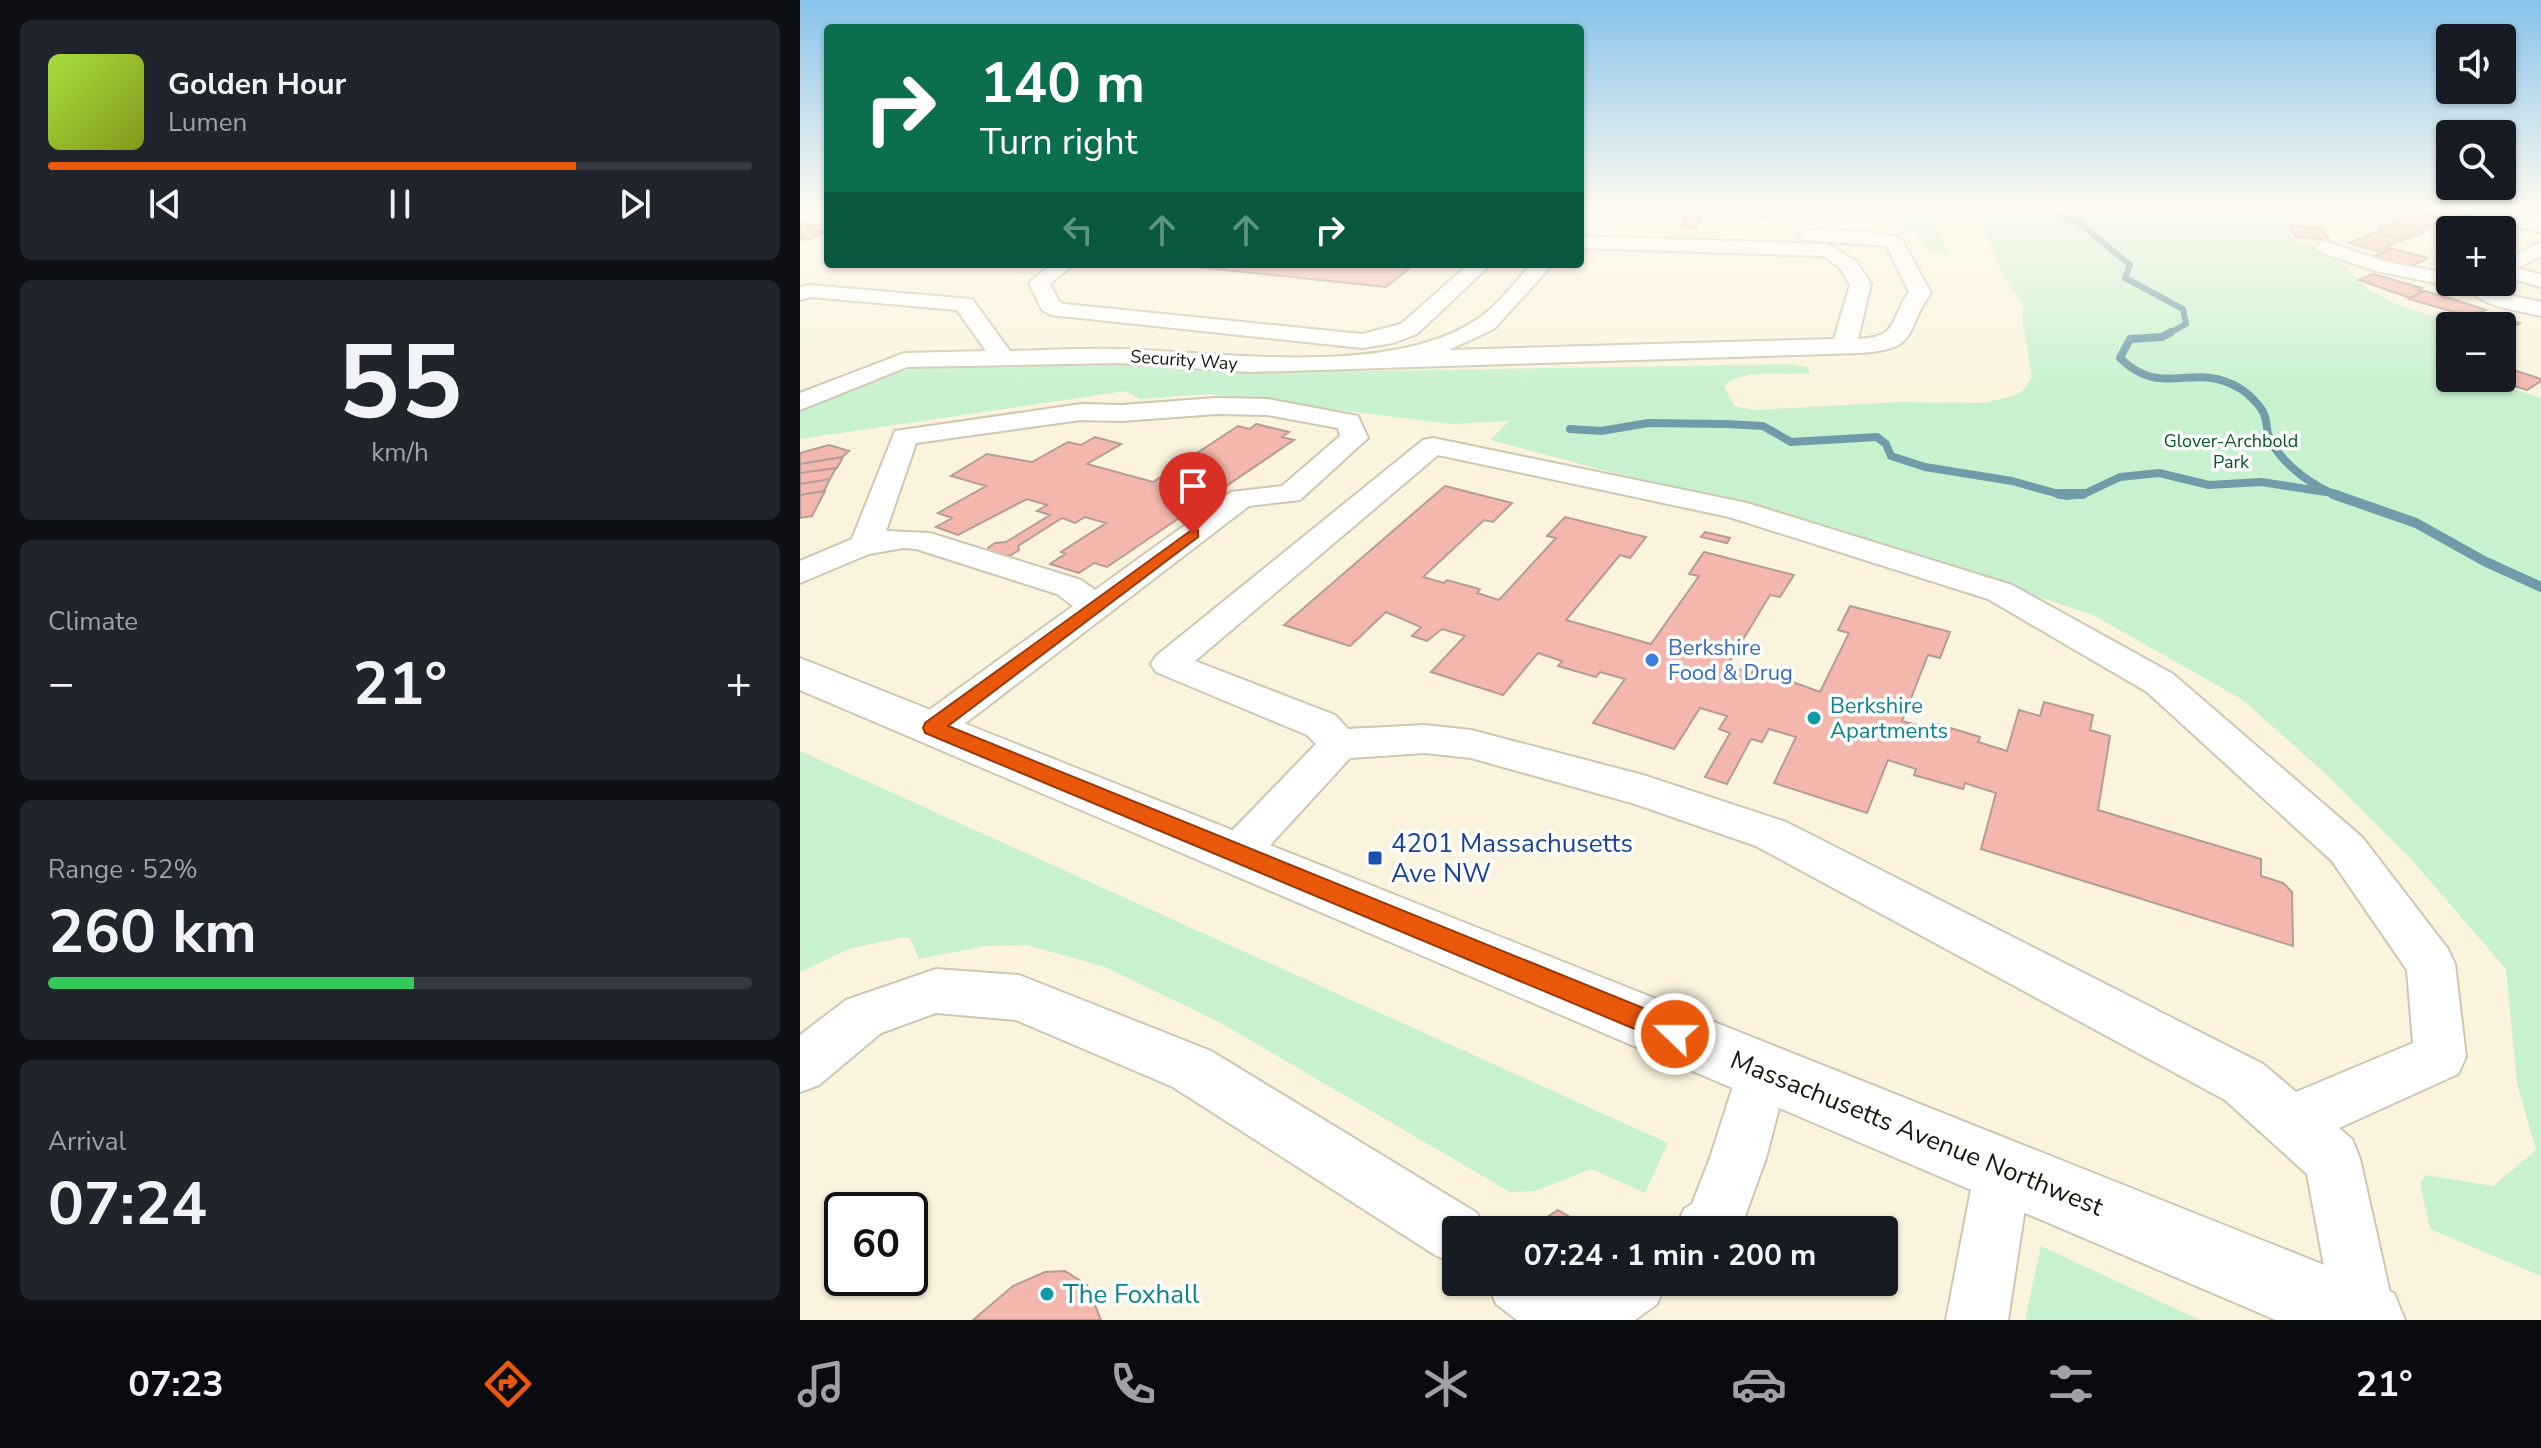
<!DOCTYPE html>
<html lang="en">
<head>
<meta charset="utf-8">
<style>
  :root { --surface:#171b24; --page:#20242c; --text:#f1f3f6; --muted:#9ea1a6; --line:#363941; --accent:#ea580c }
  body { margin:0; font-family:"Nunito Sans",sans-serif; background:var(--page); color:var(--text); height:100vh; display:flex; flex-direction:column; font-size:30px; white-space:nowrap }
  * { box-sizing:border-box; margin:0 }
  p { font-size:26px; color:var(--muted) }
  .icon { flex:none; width:44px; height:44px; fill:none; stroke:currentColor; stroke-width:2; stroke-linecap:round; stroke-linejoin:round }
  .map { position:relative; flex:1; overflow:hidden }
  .details { display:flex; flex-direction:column; gap:20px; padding:20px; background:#0d0f14; width:800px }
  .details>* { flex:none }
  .top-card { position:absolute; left:24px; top:24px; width:760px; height:244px; border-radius:8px; box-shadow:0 2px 6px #0004; background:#0b6e4f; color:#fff; overflow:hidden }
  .fabs { position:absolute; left:1636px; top:24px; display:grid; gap:16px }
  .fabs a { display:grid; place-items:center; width:80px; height:80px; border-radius:8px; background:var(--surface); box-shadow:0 2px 6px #0004; font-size:40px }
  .speed { position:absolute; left:24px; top:1192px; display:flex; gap:16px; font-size:40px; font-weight:700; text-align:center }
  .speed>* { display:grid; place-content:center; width:104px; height:104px; border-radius:50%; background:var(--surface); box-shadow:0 2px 6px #0004; line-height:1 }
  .speed .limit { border:4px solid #111; border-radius:12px; background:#fff; color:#111 }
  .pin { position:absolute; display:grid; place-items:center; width:68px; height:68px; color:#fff; margin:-82px -34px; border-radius:50% 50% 50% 0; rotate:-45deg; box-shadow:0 0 8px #0007 }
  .pin .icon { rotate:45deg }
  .me { position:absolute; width:88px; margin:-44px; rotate:292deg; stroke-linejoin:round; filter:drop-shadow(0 0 6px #0008) }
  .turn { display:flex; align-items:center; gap:28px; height:168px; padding:0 24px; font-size:36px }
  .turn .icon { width:104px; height:104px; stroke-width:2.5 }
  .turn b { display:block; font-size:56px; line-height:68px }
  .lanes { display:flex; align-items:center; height:76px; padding:0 24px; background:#0003; justify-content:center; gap:40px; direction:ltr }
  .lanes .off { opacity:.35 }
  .big { font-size:60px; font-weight:700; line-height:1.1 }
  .details .tile { flex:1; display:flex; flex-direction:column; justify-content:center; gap:12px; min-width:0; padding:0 28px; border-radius:12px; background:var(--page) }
  .details .dial { align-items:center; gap:0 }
  .dial b { font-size:104px; line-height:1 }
  .song { display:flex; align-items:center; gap:24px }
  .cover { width:96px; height:96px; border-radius:12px; background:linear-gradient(135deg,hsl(80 70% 55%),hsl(70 70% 35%)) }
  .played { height:8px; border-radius:4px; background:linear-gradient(90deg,var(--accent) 75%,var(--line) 75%) }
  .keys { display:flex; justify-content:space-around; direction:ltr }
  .heat { display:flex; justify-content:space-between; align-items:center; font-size:44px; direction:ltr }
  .charge { height:12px; border-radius:6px; background:linear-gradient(90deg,#34c759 52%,var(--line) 0) }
  .trip { position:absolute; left:642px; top:1216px; width:456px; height:80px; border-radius:8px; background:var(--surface); box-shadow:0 2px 6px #0004; font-weight:700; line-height:80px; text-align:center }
  .menu { display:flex; height:128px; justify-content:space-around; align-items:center; background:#090b0e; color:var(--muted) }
  .menu .icon { width:56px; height:56px }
  .menu .selected { color:var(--accent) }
  .menu b { font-size:36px; color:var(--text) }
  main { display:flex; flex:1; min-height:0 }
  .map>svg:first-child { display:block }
</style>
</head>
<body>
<main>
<section class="details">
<div class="tile">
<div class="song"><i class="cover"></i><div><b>Golden Hour</b><p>Lumen</p></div></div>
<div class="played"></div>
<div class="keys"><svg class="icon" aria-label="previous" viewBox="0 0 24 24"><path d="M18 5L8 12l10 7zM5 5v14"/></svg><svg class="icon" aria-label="pause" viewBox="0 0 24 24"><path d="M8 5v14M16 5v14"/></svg><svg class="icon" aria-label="next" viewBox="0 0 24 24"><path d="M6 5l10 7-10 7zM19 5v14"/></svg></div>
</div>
<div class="tile dial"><b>55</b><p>km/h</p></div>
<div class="tile"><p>Climate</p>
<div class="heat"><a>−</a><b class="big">21°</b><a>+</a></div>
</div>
<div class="tile"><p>Range · 52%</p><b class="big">260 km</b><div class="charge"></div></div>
<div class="tile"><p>Arrival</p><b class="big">07:24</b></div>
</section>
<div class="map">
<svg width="1741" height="1320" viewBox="0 0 1741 1320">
  <rect width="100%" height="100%" fill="#fbf3de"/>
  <path fill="#c8f1cf" d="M1082,207h52l-3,6c2,16 13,25 16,40l-23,-3 -8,-19 -15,-1z
    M1146,207h331l10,3 5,29 24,8 26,17 27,26 30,15 46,14 -4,2 9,7v17l-7,10 7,10v13h28l63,20v878l-111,-47 -10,-45 5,-9 68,11 43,-36 -19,-67 -11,-114 -96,-111 -83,-83 -84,-75 -150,-85 -230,-76 -373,-99 19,-19 -57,3 -244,-30 -68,5 -14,-8 -326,48v-32l106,-37 17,-4 138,-5 179,10h132l418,-7 18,3 2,6c-25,3 -66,-6 -86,13l10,20 20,4 145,-8 85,1 29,-7 10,-5 9,-14 -10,-60 2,-11 -22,-31 -18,-48z
    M0,751l868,392 -23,50 -54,-24 -56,22 -25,1 -289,-169 -116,-56 -78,-22 -41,1 -67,13 -9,-21 -7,-1 -54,12 -49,23z
    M1241,1246l159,74h-175z"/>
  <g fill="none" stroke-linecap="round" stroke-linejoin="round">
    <path stroke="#709ca9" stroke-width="6" d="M1237,207l41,15 52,43 -5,13 58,31 3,15 -18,10"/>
    <path stroke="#709ca9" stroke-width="8" d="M1371,332l-9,5 -32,2 -10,19c42,42 74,2 119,30 8,4 22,18 25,26 4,10 2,22 8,30 15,23 41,43 67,52
      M770,429l31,2 47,-8 77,1 38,2 28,16 86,-5 9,7 5,12 34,11 87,14 54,15 18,-2 36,-17 39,-4 50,12 52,-3 65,10"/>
    <path stroke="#709ca9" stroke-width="10" d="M1259,494h24
      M1533,494l83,29 68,38 57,26"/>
  </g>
  <path fill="#f3b7ad" stroke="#b59c98" stroke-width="2" d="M891,207h16l-11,21 -16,-1z
    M927,207h52l-9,11 -48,-6z
    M1482,207l33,1 17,4 -16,5z
    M1565,207l-25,8 -25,-7 1,-1z
    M1619,212l29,7 -27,10 -27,-7z
    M1652,217l35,9 23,5 -8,3v-4h-35l-27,-8z
    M1594,222l27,7 -3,1 6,2 -21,8 -27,-7 7,-3 -6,-2z
    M0,223l17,2 -7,3 18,4 -21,8 -7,-1z
    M1489,226l33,2 7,12 -33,-3z
    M1575,232l27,8 -16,7 7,2 -11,3 -33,-9z
    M1593,249l35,9 -21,10 -36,-11z
    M368,264h247l-29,23z
    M1573,274l49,14 -4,2 6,1 -14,7 -51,-18z
    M1624,291l25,7 37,12 -15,7 -62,-18z
    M1682,312l38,11 -18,11v-8h-43z
    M1702,366l39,13v2l-14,9 -39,-12h14z
    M456,424l33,8 -7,5 12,3 -187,127 -13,-4 -15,10 -29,-9 15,-10 -4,-2 45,-29 -21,-6 -10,6 -13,-5 -44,28 1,4 -8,5 -10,1 -12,-4 -1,-4 7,-5 11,-1 44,-27 -13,-4 10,-6 -20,-6 -69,36 -22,-8 16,-9 -14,-5 48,-27 -35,-10 36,-22 45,8 36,-20 13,3 14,-8 26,7 -34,20 66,18 85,-56 12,3z
    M29,445l20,6 -7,6 -42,7v-11z
    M43,457l-6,11 -37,5v-9z
    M36,468l-6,11 -30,5v-11z
    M30,479l-6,12 -24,4v-11z
    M645,486l67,17 -19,19 -9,-2 -61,57 21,6 3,-3 33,9 -3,4 22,7 57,-62 -9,-2 18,-19 81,20 -16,21 -10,-3 -54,65 85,24 48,-68 -10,-2 15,-22 90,23 -14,22 -10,-2 -43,71 25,7 2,-4 6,1 60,22 29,-59 -11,-3 12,-24 100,26 -10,26 -12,-3 -26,66 30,8 2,-6 46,14 -2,5 29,9 12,-41 21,6 4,-14 49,13 -3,15 20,6 -12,74 163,49v17l22,7 9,9 1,54 -312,-97 15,-56 -31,-10 -2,6 -49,-14 2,-6 -28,-9 -21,53 -93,-30 22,-46 -27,-8 -7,13 -11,-3 -24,45 -22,-7 25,-44 -11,-4 8,-13 -27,-8 -26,41 -81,-26 32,-44 -25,-7 -4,5 -38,-11 4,-5 -24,-8 -35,42 -72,-23 34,-36 -23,-7 -15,12 -15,-5 9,-9 -35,-15 -36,34 -66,-21z
    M25,491l-13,25 -12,2v-23z
    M905,532l25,6 -3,5 -26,-6z
    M758,1210l12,7 1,13h-26l2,-13z
    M265,1271l22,14 14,35h-128l40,-34 32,-14z"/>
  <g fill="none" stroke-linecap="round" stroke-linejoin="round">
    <g stroke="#cec7b2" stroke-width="4">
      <path id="minor" d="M780,207h23l-23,10z
        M1658,207h30l53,14v12l-80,-22z
        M1007,230l63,2 31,6 30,55c-28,38 -9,56 -71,60l-610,19 -132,-9 -211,4 -107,43v-17l104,-40 82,-2 -29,-41 -146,-13 -11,3v-13l9,-2 163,14 38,52c36,-1 73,-3 109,-2 101,3 270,29 357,-29 21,-13 39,-38 56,-56h21l-59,65 -45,21 385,-11 16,-54 -10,-17 -17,-12 -243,-8v-12l248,8 28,17 15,23 -13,55c42,-2 31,-19 51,-47l-22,-46 -87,-6 -2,-4z
        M1524,241l59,20 67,13v8h9l-9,4 -78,-16 -55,-19 -3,-4z
        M1741,242v14l-24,12 24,7v12l-39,-11v-16z
        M251,264h23l-24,20 9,17 5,3 298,30 39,-10 68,-60h22l-74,70 -24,9 -31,5 -311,-33 -9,-5 -13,-27z
        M1666,282h20l23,13 32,7v14c-22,-6 -67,-9 -75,-34z
        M416,398l51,1 91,17 10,22 -68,62 -51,6 -303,232 -14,4 -14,-4 -5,-10 5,-10 155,-112 -16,-12 -141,-45 -13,-1 -34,6 -69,29v-22l52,-22 43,-108 186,-27 41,1zM416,414l51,1 71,13 2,8 -58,50 -51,6 -136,98 -14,-10 -151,-47 -44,-2 30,-88 165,-23 41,1z
        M633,438l314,65 265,82 161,89 189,163 86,112 7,15 11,93 -8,17 -119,54 13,11 8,20 36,161h-62l-27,-146 -82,-74 -469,-254 -121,-42 -164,-46 -46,-5 -75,5 -98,107 -15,5 -15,-5 -7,-12 7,-12 94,-97 -9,-9 -151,-63 -5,-8 5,-8 267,-216zM638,455l291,62 259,82 159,93 185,169 75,109 6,73 -117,49 -33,-28 -477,-242 -143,-47 -172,-45 -46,-5 -77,4 -13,-14 -140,-54z
        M136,969l83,6 192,76 266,162 7,17h-28v34l-21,-9 -262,-168 -157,-67 -80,-7 -55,20 -62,52 -19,7v-57l46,-35z
        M963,1045l19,7 7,18 -23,88 -26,72h-65l9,-21 8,-5 18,-46 34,-106z
        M1203,1141l20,8 8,20 -23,151h-62l29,-151 8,-20z
        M687,1282h82l7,5 8,-5h82l-9,22 -22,16h-118l-21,-16z"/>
    </g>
    <g stroke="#cec7b2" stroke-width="4">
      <path id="major" d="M0,658l1567,624 27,11 11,27h-129l-1476,-630z"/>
    </g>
    <use href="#minor" fill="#fff" fill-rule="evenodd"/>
    <use href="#major" fill="#fff" fill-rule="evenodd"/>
  </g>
  <linearGradient id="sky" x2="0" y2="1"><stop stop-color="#87c2ea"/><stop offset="0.53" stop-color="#fdfaf0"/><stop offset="1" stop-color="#fdfaf0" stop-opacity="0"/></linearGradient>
  <rect width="1741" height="392" fill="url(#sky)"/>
  <path fill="#ea580c" stroke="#983908" stroke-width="2" d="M393,529l5,1v7l-250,189 737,299 3,9 -3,8 -10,4 -9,-4 -741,-309 -2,-5 2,-5z"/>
  <circle fill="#3f7fe0" stroke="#fff" stroke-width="3" cx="852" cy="660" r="8"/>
  <g fill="#0f9aa8" stroke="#fff" stroke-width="3">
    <circle cx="1014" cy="718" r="8"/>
    <circle cx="247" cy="1294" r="8"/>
  </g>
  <rect fill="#1a4fb4" stroke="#fff" stroke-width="3" x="567" y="850" width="16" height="16" rx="4"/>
  <g text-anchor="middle" stroke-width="7" stroke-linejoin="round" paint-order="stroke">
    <g font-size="18" fill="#18160e" stroke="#fff">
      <text transform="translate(384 360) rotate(4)" y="6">Security Way</text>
    </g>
    <g font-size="18" fill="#0a5325" stroke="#fff">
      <text x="1431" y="447">Glover-Archbold<tspan x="1431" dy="21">Park</tspan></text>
    </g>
    <g font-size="22" fill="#366cbe" stroke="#fff" text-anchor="start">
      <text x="868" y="655">Berkshire<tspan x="868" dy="25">Food &amp; Drug</tspan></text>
    </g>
    <g font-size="22" fill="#0d838f" stroke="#fff" text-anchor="start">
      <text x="1030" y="713">Berkshire<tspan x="1030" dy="25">Apartments</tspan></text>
    </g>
    <g font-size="26" fill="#164399" stroke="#fff" text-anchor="start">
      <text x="591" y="852">4201 Massachusetts<tspan x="591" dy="30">Ave NW</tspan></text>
    </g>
    <g font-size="26" fill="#18160e" stroke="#fff">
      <text transform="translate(1117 1133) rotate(22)" y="9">Massachusetts Avenue Northwest</text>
    </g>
    <g font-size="26" fill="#0d838f" stroke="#fff" text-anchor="start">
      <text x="263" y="1303">The Foxhall</text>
    </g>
  </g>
</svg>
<div class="fabs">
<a><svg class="icon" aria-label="sound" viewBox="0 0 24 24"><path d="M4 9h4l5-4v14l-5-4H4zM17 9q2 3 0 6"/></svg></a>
<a><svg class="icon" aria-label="search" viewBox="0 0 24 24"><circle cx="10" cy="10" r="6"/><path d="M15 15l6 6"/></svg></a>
<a>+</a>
<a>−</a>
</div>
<div class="speed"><div class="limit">60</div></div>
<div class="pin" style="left:393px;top:534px;background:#d93025"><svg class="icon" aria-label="arrive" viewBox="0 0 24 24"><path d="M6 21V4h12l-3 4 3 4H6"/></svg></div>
<svg class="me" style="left:875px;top:1034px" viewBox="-20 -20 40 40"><circle r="17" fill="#ea580c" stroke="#fff" stroke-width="3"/><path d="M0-11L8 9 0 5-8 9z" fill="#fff"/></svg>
<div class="trip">07:24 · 1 min · 200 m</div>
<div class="top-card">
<div class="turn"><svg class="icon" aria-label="right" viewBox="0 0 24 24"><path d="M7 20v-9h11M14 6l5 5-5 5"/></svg><div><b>140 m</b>Turn right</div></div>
<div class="lanes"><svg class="icon off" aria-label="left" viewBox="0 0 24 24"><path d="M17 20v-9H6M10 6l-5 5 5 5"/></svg><svg class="icon off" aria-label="ahead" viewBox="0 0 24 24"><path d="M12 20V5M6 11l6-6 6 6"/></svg><svg class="icon off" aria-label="ahead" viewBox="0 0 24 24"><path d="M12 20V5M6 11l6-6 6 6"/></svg><svg class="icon" aria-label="right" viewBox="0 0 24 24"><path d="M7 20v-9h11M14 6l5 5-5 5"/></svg></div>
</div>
</div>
</main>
<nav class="menu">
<b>07:23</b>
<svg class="icon selected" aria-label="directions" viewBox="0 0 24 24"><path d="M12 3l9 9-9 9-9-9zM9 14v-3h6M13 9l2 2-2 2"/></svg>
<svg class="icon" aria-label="music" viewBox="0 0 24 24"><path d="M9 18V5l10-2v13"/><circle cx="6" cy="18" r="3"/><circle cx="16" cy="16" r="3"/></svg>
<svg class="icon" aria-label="phone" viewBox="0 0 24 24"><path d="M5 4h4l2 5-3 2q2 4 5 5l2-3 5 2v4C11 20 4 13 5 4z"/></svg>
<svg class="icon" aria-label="climate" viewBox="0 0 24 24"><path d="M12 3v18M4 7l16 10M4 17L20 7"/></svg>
<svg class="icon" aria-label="car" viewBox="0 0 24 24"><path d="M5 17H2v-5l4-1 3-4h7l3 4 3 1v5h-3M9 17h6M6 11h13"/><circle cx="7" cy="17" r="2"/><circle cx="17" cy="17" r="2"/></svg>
<svg class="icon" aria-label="filters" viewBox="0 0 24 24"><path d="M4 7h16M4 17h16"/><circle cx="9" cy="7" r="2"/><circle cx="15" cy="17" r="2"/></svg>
<b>21°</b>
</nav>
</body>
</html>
